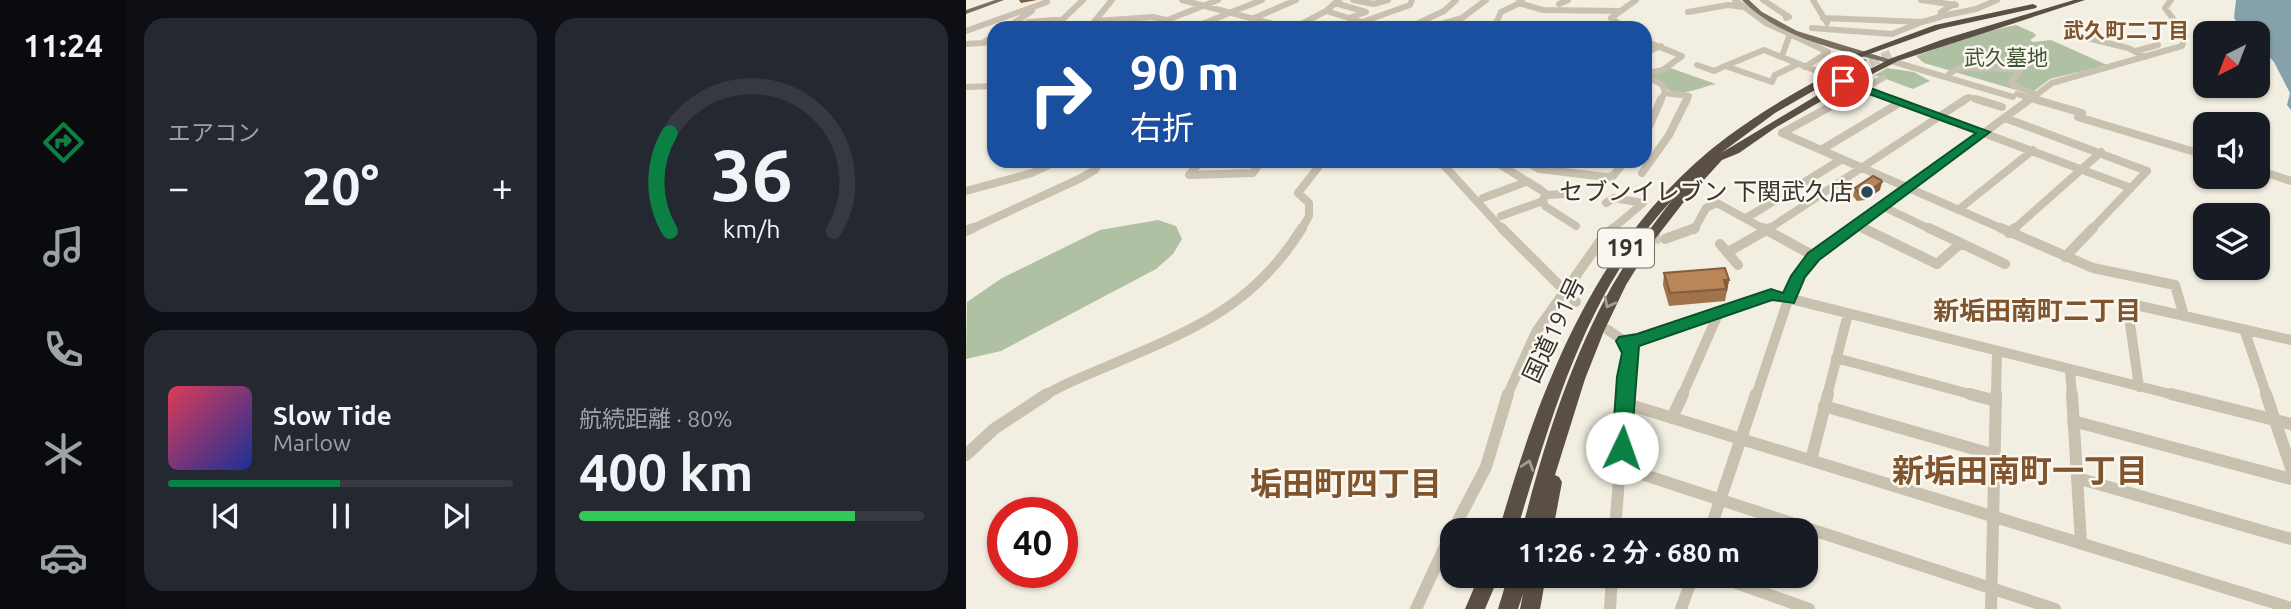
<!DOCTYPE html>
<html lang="ja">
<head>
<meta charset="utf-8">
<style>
  :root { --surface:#171b24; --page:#242831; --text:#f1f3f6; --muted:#9ea1a6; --line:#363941; --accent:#0b8043 }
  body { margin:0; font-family:Ubuntu,"Noto Sans JP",sans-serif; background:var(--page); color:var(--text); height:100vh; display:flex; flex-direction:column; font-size:26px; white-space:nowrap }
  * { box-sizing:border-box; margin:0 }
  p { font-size:23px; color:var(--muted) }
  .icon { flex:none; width:38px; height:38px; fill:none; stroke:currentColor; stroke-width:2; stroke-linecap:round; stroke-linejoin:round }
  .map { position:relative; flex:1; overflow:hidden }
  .side { display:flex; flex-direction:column; gap:18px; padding:18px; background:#0d0f14; width:840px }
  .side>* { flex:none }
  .banner { position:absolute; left:21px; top:21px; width:665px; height:147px; border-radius:21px; box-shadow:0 2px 5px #0004; background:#1a4fa0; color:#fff; overflow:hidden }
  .needle { width:46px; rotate:222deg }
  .buttons { position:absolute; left:1227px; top:21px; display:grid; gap:14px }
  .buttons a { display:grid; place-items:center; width:77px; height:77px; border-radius:14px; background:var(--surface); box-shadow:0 2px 5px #0004; font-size:35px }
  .speed { position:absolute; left:21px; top:497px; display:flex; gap:14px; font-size:35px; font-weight:700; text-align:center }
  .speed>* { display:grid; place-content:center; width:91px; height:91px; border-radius:50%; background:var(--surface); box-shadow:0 2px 5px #0004; line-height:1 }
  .speed .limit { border:10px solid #d22; background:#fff; color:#111 }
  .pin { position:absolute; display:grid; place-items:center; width:60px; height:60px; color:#fff; margin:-30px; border:4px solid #fff; border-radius:50%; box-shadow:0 2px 7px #0007 }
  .me { position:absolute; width:77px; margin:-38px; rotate:3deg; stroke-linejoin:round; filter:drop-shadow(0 0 5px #0008) }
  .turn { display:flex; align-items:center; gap:24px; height:147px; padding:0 28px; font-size:32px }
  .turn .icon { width:91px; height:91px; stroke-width:2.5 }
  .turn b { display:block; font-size:49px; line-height:60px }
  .big { font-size:52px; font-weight:700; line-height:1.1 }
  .side .tile { flex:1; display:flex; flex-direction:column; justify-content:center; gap:10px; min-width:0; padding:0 24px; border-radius:21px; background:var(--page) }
  .side .dial { align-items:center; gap:0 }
  .dial svg { height:182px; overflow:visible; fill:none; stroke:var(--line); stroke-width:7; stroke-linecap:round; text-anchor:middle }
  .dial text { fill:var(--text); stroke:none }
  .song { display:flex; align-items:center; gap:21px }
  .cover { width:84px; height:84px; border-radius:10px; background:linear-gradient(135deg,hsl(350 70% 55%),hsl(230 70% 35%)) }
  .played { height:7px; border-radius:4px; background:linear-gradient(90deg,var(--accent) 50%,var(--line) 50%) }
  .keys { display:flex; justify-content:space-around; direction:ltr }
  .heat { display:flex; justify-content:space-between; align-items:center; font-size:38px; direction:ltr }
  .charge { height:10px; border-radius:5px; background:linear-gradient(90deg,#34c759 80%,var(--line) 0) }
  .side .tiles { flex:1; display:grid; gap:18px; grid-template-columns:repeat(2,1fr) }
  .trip { position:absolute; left:474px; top:518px; width:378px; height:70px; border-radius:21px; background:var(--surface); box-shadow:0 2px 5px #0004; font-weight:700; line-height:70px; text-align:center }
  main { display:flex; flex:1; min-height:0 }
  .tabs { display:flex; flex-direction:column; width:126px; justify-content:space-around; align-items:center; background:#090b0e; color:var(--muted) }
  .tabs .icon { width:49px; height:49px }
  .tabs .active { color:var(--accent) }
  .tabs b { font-size:32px; color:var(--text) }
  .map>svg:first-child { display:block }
</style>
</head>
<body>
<main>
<nav class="tabs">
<b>11:24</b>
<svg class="icon active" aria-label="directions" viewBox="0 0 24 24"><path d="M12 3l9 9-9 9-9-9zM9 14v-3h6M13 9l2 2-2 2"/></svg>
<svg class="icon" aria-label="music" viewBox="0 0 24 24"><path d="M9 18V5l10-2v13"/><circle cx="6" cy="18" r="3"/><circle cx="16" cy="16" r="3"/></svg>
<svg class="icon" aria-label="phone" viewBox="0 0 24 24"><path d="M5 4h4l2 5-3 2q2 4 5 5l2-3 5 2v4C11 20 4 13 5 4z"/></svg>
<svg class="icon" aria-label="climate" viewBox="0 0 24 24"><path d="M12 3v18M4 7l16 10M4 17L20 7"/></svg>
<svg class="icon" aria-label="car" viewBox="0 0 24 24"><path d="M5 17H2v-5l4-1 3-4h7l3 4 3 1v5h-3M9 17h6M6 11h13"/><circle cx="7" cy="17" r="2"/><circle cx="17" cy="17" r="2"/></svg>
</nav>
<section class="side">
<div class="tiles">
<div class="tile"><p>エアコン</p>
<div class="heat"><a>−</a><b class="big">20°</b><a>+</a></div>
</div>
<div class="tile dial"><svg viewBox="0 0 100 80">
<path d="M14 69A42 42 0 1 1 86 69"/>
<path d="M14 69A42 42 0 0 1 14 26" stroke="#0b8043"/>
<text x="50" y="56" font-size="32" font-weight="700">36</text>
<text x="50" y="72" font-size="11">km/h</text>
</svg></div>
<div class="tile">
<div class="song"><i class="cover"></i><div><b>Slow Tide</b><p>Marlow</p></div></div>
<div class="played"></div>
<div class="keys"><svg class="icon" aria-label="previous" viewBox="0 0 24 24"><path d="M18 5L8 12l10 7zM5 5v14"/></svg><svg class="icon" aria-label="pause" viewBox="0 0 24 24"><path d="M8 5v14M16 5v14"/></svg><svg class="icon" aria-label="next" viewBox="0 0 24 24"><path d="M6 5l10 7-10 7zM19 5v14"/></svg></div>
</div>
<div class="tile"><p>航続距離 · 80%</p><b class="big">400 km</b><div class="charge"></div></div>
</div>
</section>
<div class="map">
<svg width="1325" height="609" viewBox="0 0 1325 609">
  <rect width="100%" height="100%" fill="#f2eee2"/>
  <path fill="#b0c0a3" d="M1050,25l18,8 2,3 -6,4 3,2 18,-2 56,25 -57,14 -16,12h-14l-96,-28 -8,-7 63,-23z
    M704,68l46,16c-13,2 -35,14 -47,6 -6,-4 -11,-10 -19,-14z
    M921,68l27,4 16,9 -17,8 -38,-14z
    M192,220l18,6 6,13 -9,15 -17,15 -155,82 -35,8 1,-57 35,-24 98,-48z"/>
  <path fill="#84a1ac" d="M1270,0h55v110l-4,-5 3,-12 -16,-31 -16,-17v-12h-13l-11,-15z"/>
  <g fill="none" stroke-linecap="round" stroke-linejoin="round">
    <path stroke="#cdc9be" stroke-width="10" stroke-dasharray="10 5" stroke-linecap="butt" d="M654,237l45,2"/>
    <path stroke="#cdc9be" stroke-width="9" stroke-dasharray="9 4.5" stroke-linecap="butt" d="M904,63l25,-11"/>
    <path stroke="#c9c1af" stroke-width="6" d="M216,0l107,28
      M387,0l21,4 14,-4
      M769,0l31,23 24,11 -8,22
      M797,0l26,17 -3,1
      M847,0l14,23
      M955,0l35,5
      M369,3l31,9 -17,6
      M552,3l25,7 78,1
      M593,4l9,-4
      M360,11l36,11 7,6
      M722,12l40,-7 15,2
      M976,16l34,-7 21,-9
      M857,18l99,4 18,-5 1,-5 13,-8
      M286,19l44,-19
      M87,20h9l21,-20
      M129,21l58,-4 13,3
      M396,22l48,-17 2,-5
      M40,28l26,-17
      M55,28l7,-6 25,-2 -8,8
      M123,28l23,-28
      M181,28l71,-28
      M226,28l70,-28
      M328,28l32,-17 13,-11
      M442,28l36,-17 12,-11
      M462,28l34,-10 24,-18
      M528,28l7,-16 21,-10
      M658,28l-13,-10 25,-18
      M846,28l80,6 30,-12
      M1122,28l-5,9 45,11 18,9
      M0,31l81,-29
      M824,34l38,18 -23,15
      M28,36l-12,7 12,-1
      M679,41l37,15 -19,14 -18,4
      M0,44l16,-1
      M1170,51l22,-6
      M679,53l16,-7
      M925,61l122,36
      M832,64l-23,11 -3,7 -47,-16 39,-16 60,24
      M731,65l17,6 11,-5
      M983,74l10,-6 58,1 3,2 -9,11 2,3 24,10
      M679,75l17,10 3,6 -4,10
      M877,81l53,20
      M0,87l28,-1
      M699,93l24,3 -2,5
      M875,101l42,-23
      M997,101l6,-4 13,4
      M1062,101l24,-18 130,-37 4,-10 -21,-28 6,-8"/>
    <path stroke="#c9c1af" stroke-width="8" d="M926,99l239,89
      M1010,99l26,8
      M1112,117l127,38
      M1039,118l142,53 -56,59
      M816,133l223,97
      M816,133l62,-34
      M679,136l16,-37
      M855,150l80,-48
      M117,161h26
      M235,161l-12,14 64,-2 8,-12
      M474,161l63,69
      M559,161l14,8 68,8 6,-1 12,-15
      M530,162l45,28 6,5 -4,4 2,7 31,20
      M1292,170l33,11
      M676,173l27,-38 18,-36
      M0,191l66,-18 25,-12
      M581,195l20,-1
      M517,198l43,-16
      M640,203l8,-5 29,5 -32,27
      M916,206l50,24
      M992,210l75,-60
      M535,216l42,-15
      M782,217l94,-58
      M891,225l10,5
      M3,230l110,-51 16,-9 5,-8
      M335,230l8,-14v-13l-11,-10 25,-32
      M728,230l12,-22 11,-5 49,27
      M801,230l199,-131
      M886,230l178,-131
      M1047,230l88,-78"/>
    <path stroke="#c9c1af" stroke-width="10" d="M536,228l74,74
      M797,228l51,28
      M897,228l74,36 24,-21
      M963,228l76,36
      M1035,228l92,40 82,17 9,31
      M0,231l7,-3
      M1043,233l6,-5
      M699,239l30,-11
      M754,244l18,21
      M762,252l42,-24
      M1099,257l28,-29
      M1278,329l23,67
      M642,330l22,15 -4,51
      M659,341l13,-1 133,-46 407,102
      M870,358l141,38
      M1104,370l2,26
      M1173,387l-12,-84 164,37
      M78,396c20,-13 43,-21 64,-30 81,-35 145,-58 194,-138
      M541,396l29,-64 68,-96 10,-8
      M716,396l37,-84
      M790,396l32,-96 19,-37 48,-35
      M861,396l21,-82
      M1030,396l1,-44"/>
    <path stroke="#c9c1af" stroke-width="12" d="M660,394l-6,73 435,142
      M1004,394l26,7
      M1106,394l9,149
      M1205,394l120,30
      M1300,394l25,74
      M658,403l667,205
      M858,406l171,49
      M706,418l11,-24
      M1107,421l218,58
      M0,455l28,-26 53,-35
      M845,460l17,-66
      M1111,478l214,61
      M487,530l33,-63 22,-73
      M649,530l5,-63
      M744,530l46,-136
      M751,576l92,33
      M450,609l36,-78
      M644,609l2,-33
      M715,609l12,-33
      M1025,609l5,-215"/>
    <path fill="#796e5f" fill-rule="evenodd" d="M29,0h9l-38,14v-4z
      M776,0h7l13,12 35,19 98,30 -7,2c-51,-14 -108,-24 -146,-63z"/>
    <path fill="#594f44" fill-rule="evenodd" d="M1108,0h11l-187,61 -63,32 -60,35 -36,25 -17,7 -39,43 -31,40 -26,42 -22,46 -19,48 -30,96 4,2 3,5 -9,48h-31c21,-83 48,-169 90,-244 18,-31 39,-59 61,-87 -87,92 -120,213 -156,331h-18c43,-149 99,-296 228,-393 42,-31 87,-56 133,-79l7,2 -92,53 -54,40 95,-57 76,-38 52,-19z
      M1067,4l4,2 -1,2 -96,21 -87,31 -7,-2 89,-33z
      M513,576h20l-14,33h-20z
      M542,576h38l-6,33h-20l3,-15 -5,15h-20z"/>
    <path stroke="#c9c1af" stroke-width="6" d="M858,74l19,7
      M1051,94l23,7"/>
    <path stroke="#c9c1af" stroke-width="8" d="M1068,99l48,14"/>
  </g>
  <path fill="#a0734c" d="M889,188l25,2 -15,10 -8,1 -4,-5z
    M698,273l65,7 -4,21 -56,5 -6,-21z"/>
  <path fill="#825e3e" d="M53,0h18l-16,3z
    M916,182l-2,8 -15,10 2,-8z
    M758,280h5l-2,12h-1v-3z"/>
  <path fill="#ba8658" stroke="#825e3e" stroke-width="2" d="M907,176l8,4 1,2 -15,10 -8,1 -4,-5z
    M759,268l4,12h-5l2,9 -56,4 -6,-20z"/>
  <defs><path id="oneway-chevron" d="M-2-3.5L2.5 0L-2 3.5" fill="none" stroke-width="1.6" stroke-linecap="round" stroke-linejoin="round" transform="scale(1.75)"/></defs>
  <g stroke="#a19b91">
    <use href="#oneway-chevron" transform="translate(643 303) rotate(118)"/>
    <use href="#oneway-chevron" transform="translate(562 465) rotate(-72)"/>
  </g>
  <path fill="#0b8043" stroke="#07532c" stroke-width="2" d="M873,79h7l144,53 -171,128 -14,17 -11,26 -22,-3 -133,46 -8,102 -2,6h-14l-3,-6 5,-71 5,-24 -6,-12 3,-4 18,-3 134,-45 12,4 8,-17 17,-23 168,-120 -137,-50z"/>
  <circle fill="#264857" stroke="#f9f7ef" stroke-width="2.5" cx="901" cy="192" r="7"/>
  <g text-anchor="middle" stroke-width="5" stroke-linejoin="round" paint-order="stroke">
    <g font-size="21" font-weight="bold" fill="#80542d" stroke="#f9f7ef">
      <text x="1160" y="38">武久町二丁目</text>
    </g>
    <g font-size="21" fill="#405532" stroke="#f9f7ef">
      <text x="1040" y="65">武久墓地</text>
    </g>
    <rect fill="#f9f7ef" stroke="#736e66" stroke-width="2" x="632" y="228.5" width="56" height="39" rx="5"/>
    <g font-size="23" font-weight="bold" fill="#39332c">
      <text x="660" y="256">191</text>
    </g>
    <g font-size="24" fill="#39332c" stroke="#f9f7ef" text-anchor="end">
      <text x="887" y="200">セブンイレブン 下関武久店</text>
    </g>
    <g font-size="24" fill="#39332c" stroke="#f9f7ef">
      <text transform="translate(588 330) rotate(-65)" y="8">国道191号</text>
    </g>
    <g font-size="26" font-weight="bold" fill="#80542d" stroke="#f9f7ef">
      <text x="1071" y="320">新垢田南町二丁目</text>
    </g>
    <g font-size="32" font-weight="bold" fill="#80542d" stroke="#f9f7ef">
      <text x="1054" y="482">新垢田南町一丁目</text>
      <text x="380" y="495">垢田町四丁目</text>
    </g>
  </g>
</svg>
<div class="buttons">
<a><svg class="needle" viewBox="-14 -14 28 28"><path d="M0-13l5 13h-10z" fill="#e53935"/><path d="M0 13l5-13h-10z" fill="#9ea1a6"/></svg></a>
<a><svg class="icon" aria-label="sound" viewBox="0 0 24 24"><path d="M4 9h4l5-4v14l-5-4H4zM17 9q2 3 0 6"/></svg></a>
<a><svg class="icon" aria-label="layers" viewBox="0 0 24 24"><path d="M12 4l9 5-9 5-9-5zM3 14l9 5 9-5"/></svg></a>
</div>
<div class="speed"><div class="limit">40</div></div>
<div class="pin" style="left:877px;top:81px;background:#d93025"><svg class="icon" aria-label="arrive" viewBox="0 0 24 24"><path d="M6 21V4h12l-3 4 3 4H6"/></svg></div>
<svg class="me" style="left:656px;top:448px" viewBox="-20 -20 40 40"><circle r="19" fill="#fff"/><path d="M0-13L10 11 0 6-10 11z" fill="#0b8043"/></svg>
<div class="trip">11:26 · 2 分 · 680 m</div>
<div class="banner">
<div class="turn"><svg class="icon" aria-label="right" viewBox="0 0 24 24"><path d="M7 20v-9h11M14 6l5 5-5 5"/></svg><div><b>90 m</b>右折</div></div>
</div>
</div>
</main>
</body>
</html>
